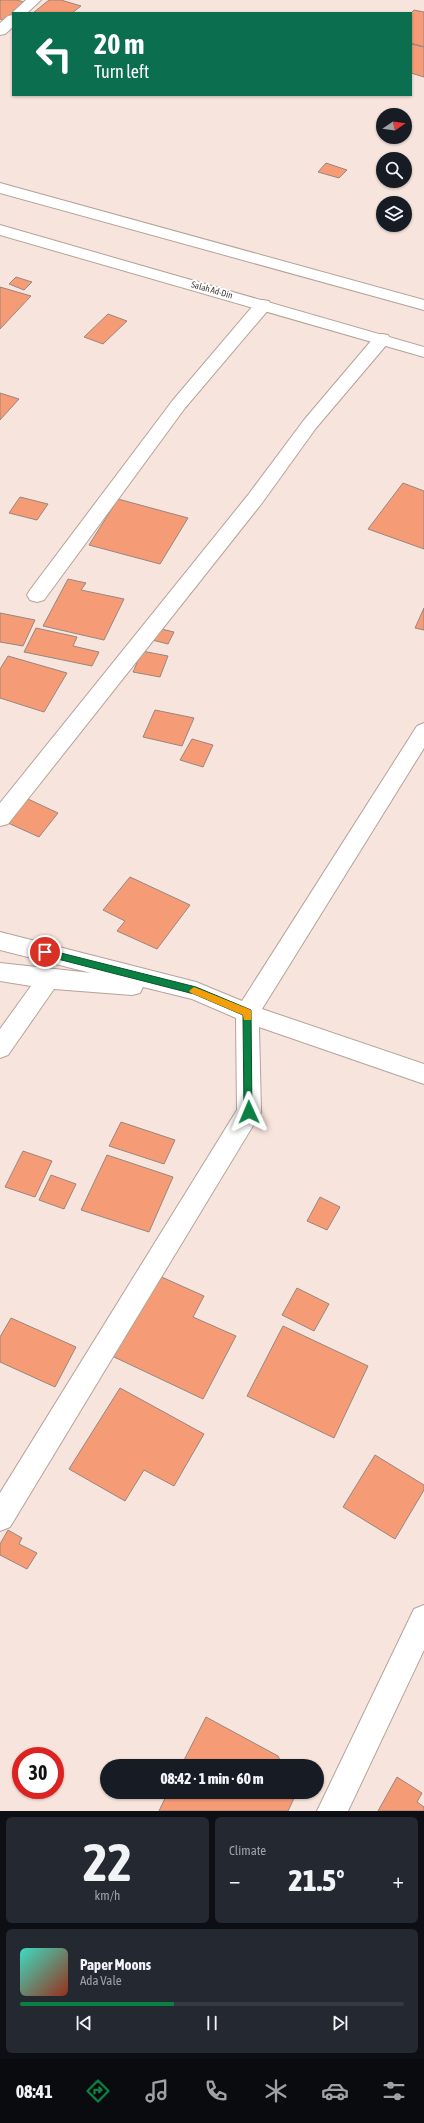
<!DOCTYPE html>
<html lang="en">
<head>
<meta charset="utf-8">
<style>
  :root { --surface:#171b24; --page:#242831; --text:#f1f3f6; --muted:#9ea1a6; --line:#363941; --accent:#0b8043 }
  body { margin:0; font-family:"Asap Condensed",sans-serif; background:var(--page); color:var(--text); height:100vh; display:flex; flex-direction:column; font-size:15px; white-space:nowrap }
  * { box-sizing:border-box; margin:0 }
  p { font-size:13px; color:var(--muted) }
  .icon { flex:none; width:22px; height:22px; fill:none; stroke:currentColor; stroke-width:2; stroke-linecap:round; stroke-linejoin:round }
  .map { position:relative; height:1811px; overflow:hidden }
  .side { display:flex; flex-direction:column; gap:6px; padding:6px; background:#0d0f14; flex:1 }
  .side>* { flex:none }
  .hud { position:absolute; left:12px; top:12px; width:400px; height:84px; border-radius:0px; box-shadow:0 1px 3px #0004; background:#0b6e4f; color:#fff; overflow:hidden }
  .needle { width:26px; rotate:77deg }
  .buttons { position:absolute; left:376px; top:108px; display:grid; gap:8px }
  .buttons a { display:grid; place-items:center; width:36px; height:36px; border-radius:50%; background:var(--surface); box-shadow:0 1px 3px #0004; font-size:20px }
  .speed { position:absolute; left:12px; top:1747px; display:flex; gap:8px; font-size:20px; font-weight:700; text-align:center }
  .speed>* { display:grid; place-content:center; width:52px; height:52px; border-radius:50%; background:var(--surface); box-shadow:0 1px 3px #0004; line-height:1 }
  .speed .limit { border:6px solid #d22; background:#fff; color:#111 }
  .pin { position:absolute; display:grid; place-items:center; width:34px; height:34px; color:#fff; margin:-17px; border:2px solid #fff; border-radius:50%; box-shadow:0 1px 4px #0007 }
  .me { position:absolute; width:44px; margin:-22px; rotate:359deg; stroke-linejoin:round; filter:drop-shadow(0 0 3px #0008) }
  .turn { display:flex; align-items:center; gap:14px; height:84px; padding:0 16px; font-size:18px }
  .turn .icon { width:52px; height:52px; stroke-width:2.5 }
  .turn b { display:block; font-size:28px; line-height:34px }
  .big { font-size:30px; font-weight:800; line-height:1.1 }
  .side .card { flex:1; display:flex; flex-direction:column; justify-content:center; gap:6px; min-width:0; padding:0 14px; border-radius:6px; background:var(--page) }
  .side .dial { align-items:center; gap:0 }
  .dial b { font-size:52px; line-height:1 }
  .song { display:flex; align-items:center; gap:12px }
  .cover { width:48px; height:48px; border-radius:6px; background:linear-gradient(135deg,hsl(170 70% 55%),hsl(10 70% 35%)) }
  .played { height:4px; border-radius:2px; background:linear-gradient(90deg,var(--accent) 40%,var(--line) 40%) }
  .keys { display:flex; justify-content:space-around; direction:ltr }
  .heat { display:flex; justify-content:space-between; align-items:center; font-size:22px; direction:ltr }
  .side .tiles { flex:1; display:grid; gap:6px; grid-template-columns:1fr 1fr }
  .card:last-child { grid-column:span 2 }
  .trip { position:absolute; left:100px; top:1759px; width:224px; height:40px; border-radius:20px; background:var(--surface); box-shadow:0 1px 3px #0004; font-weight:800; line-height:40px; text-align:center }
  .dock { display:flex; height:64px; justify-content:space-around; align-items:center; background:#090b0e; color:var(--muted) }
  .dock .icon { width:28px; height:28px }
  .dock .on { color:var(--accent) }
  .dock b { font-size:18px; color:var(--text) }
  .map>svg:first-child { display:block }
</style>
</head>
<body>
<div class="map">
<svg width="424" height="1811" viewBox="0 0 424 1811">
  <rect width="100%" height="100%" fill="#f7e4dc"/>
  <path fill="#f59b75" stroke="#98867f" d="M0,0h17l10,3 -22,18 -5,-2z
    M49,0h12l20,6 -9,7h-39z
    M414,10l10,2v35l-13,-4v-30z
    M411,44l13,3v30l-13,-4z
    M326,163l21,7 -8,8 -21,-6z
    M16,277l16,5 -8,8 -15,-6z
    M0,287l31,9 -31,33z
    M108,314l19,7 -24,23 -19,-7z
    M0,393l19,6 -19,21z
    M403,483l21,8v58l-56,-20z
    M20,497l28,7 -11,16 -28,-7z
    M118,499l70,19 -28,46 -71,-19z
    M68,579l18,4 -5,7 43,9 -20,41 -61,-14z
    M424,608v22l-9,-2z
    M0,613l35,7 -12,26 -23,-4z
    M36,628l41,9 -4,9 26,6 -7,14 -68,-14z
    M157,628l17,4 -6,12 -16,-4z
    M142,651l26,5 -8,21 -27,-5z
    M8,656l59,17 -23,39 -44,-14v-29z
    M155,710l39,8 -12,28 -39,-9z
    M192,739l21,6 -10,22 -23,-7z
    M28,799l30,14 -19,24 -31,-14z
    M130,877l60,28 -33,44 -40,-18 8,-10 -22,-11z
    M121,1122l54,18 -11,24 -55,-18z
    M23,1151l29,10 -17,36 -30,-10z
    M107,1155l66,22 -24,55 -68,-22z
    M51,1175l25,9 -12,25 -25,-9z
    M320,1197l20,10 -13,23 -20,-9z
    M157,1275l47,21 -11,21 43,19 -33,63 -91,-43z
    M297,1288l32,16 -15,27 -32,-16z
    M11,1318l65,29 -21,40 -55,-25v-25z
    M283,1326l85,40 -34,72 -87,-42z
    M120,1388l84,46 -30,52 -30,-16 -19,31 -56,-32z
    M375,1455l49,30v5l-29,49 -52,-32z
    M8,1530l14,8 -3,6 18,9 -10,16 -27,-14v-11z
    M206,1717l72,39 5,10h-102z
    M397,1777l25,16 -5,9 7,5v4h-46z
    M168,1792h127l1,2 -8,17h-129z"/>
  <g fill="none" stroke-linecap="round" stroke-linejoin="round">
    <g stroke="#b5a39b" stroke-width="2">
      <path id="service" d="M26,0h15l-14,13h-14v2l-1,-2z
        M13,15v12l-8,7 -5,1v-12l8,-7z
        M263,300l6,1 2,4 -2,4 -84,99 -141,192 -7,2 -7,-2 -3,-5 3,-5 143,-190 84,-99z"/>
    </g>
    <g stroke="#b5a39b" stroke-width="2">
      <path id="minor" d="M382,334l6,1 3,4 -3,4 -72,85 -54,75 -254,321 -8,2v-23l248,-308 56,-75 72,-85z
        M424,723v25l-162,261 162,55v20l-165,-57 2,85 -4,7 -247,408 -10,4v-38l237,-383 -1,-92 -44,-19 -49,-12 -3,6 -8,2 -78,-6 -46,66 -8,3v-29l31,-43 -31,-5v-18l91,10 -91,-23v-18l196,50 46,19 175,-275z
        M424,1605v45l-76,161h-31l97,-202z"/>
    </g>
    <g stroke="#b5a39b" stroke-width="2">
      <path id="trunk" d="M0,183l424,117v10l-424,-117z
        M0,225l424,122v10l-424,-122z"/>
    </g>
    <use href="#service" fill="#fff" fill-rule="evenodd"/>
    <use href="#minor" fill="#fff" fill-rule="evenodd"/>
    <use href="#trunk" fill="#fff" fill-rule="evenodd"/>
  </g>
  <path fill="#0b8043" stroke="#07532c" d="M45,949l151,38 55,23 1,105h-7l-1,-3 -1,-97 -49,-21 -152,-39 -1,-3z"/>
  <path fill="#f59e0b" d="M194,987l57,23v10h-7l-1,-5 -52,-22 -2,-2z"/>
  <g text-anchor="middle" stroke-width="4" stroke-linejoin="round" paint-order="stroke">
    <g font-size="9" fill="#403936" stroke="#fff">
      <text transform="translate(212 290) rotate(16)" y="3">Salah Ad-Din</text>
    </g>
  </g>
</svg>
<div class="buttons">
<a><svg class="needle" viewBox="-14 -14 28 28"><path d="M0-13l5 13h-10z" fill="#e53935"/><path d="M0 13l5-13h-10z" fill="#9ea1a6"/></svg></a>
<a><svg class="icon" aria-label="search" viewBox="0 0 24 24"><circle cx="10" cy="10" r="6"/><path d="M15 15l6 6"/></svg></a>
<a><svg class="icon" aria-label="layers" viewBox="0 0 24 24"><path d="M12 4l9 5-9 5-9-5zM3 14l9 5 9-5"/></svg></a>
</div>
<div class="speed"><div class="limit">30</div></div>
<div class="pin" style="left:45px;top:952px;background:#d93025"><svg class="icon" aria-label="arrive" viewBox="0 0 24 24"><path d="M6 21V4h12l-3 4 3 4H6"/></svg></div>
<svg class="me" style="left:249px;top:1112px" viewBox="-20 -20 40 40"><path d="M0-17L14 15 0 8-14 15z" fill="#0b8043" stroke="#fff" stroke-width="4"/></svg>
<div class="trip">08:42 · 1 min · 60 m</div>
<div class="hud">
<div class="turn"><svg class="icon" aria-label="left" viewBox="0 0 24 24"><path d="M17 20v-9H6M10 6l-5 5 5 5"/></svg><div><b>20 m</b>Turn left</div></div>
</div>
</div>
<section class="side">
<div class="tiles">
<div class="card dial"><b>22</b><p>km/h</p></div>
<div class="card"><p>Climate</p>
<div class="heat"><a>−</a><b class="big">21.5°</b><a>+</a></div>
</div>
<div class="card">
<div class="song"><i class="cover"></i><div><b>Paper Moons</b><p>Ada Vale</p></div></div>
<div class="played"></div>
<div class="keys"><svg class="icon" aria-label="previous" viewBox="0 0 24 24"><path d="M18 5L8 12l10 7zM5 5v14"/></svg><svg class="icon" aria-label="pause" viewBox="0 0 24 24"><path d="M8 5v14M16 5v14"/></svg><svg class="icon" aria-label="next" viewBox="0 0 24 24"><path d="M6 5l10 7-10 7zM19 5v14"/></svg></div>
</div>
</div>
</section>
<nav class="dock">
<b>08:41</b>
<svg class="icon on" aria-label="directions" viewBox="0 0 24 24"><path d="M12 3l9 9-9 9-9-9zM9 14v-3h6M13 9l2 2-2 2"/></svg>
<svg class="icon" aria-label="music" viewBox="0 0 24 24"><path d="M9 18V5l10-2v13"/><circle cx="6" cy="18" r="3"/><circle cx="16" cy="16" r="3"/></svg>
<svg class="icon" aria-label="phone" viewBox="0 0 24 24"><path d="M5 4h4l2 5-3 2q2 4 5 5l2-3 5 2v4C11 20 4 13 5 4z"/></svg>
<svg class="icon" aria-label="climate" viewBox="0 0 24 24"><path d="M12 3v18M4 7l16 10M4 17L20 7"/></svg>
<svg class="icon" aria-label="car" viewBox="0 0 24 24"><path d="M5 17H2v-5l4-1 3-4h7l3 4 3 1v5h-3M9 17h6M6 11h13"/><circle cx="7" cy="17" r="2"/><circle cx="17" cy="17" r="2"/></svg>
<svg class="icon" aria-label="filters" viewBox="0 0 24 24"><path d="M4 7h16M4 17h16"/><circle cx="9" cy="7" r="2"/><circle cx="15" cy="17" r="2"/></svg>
</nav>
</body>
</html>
